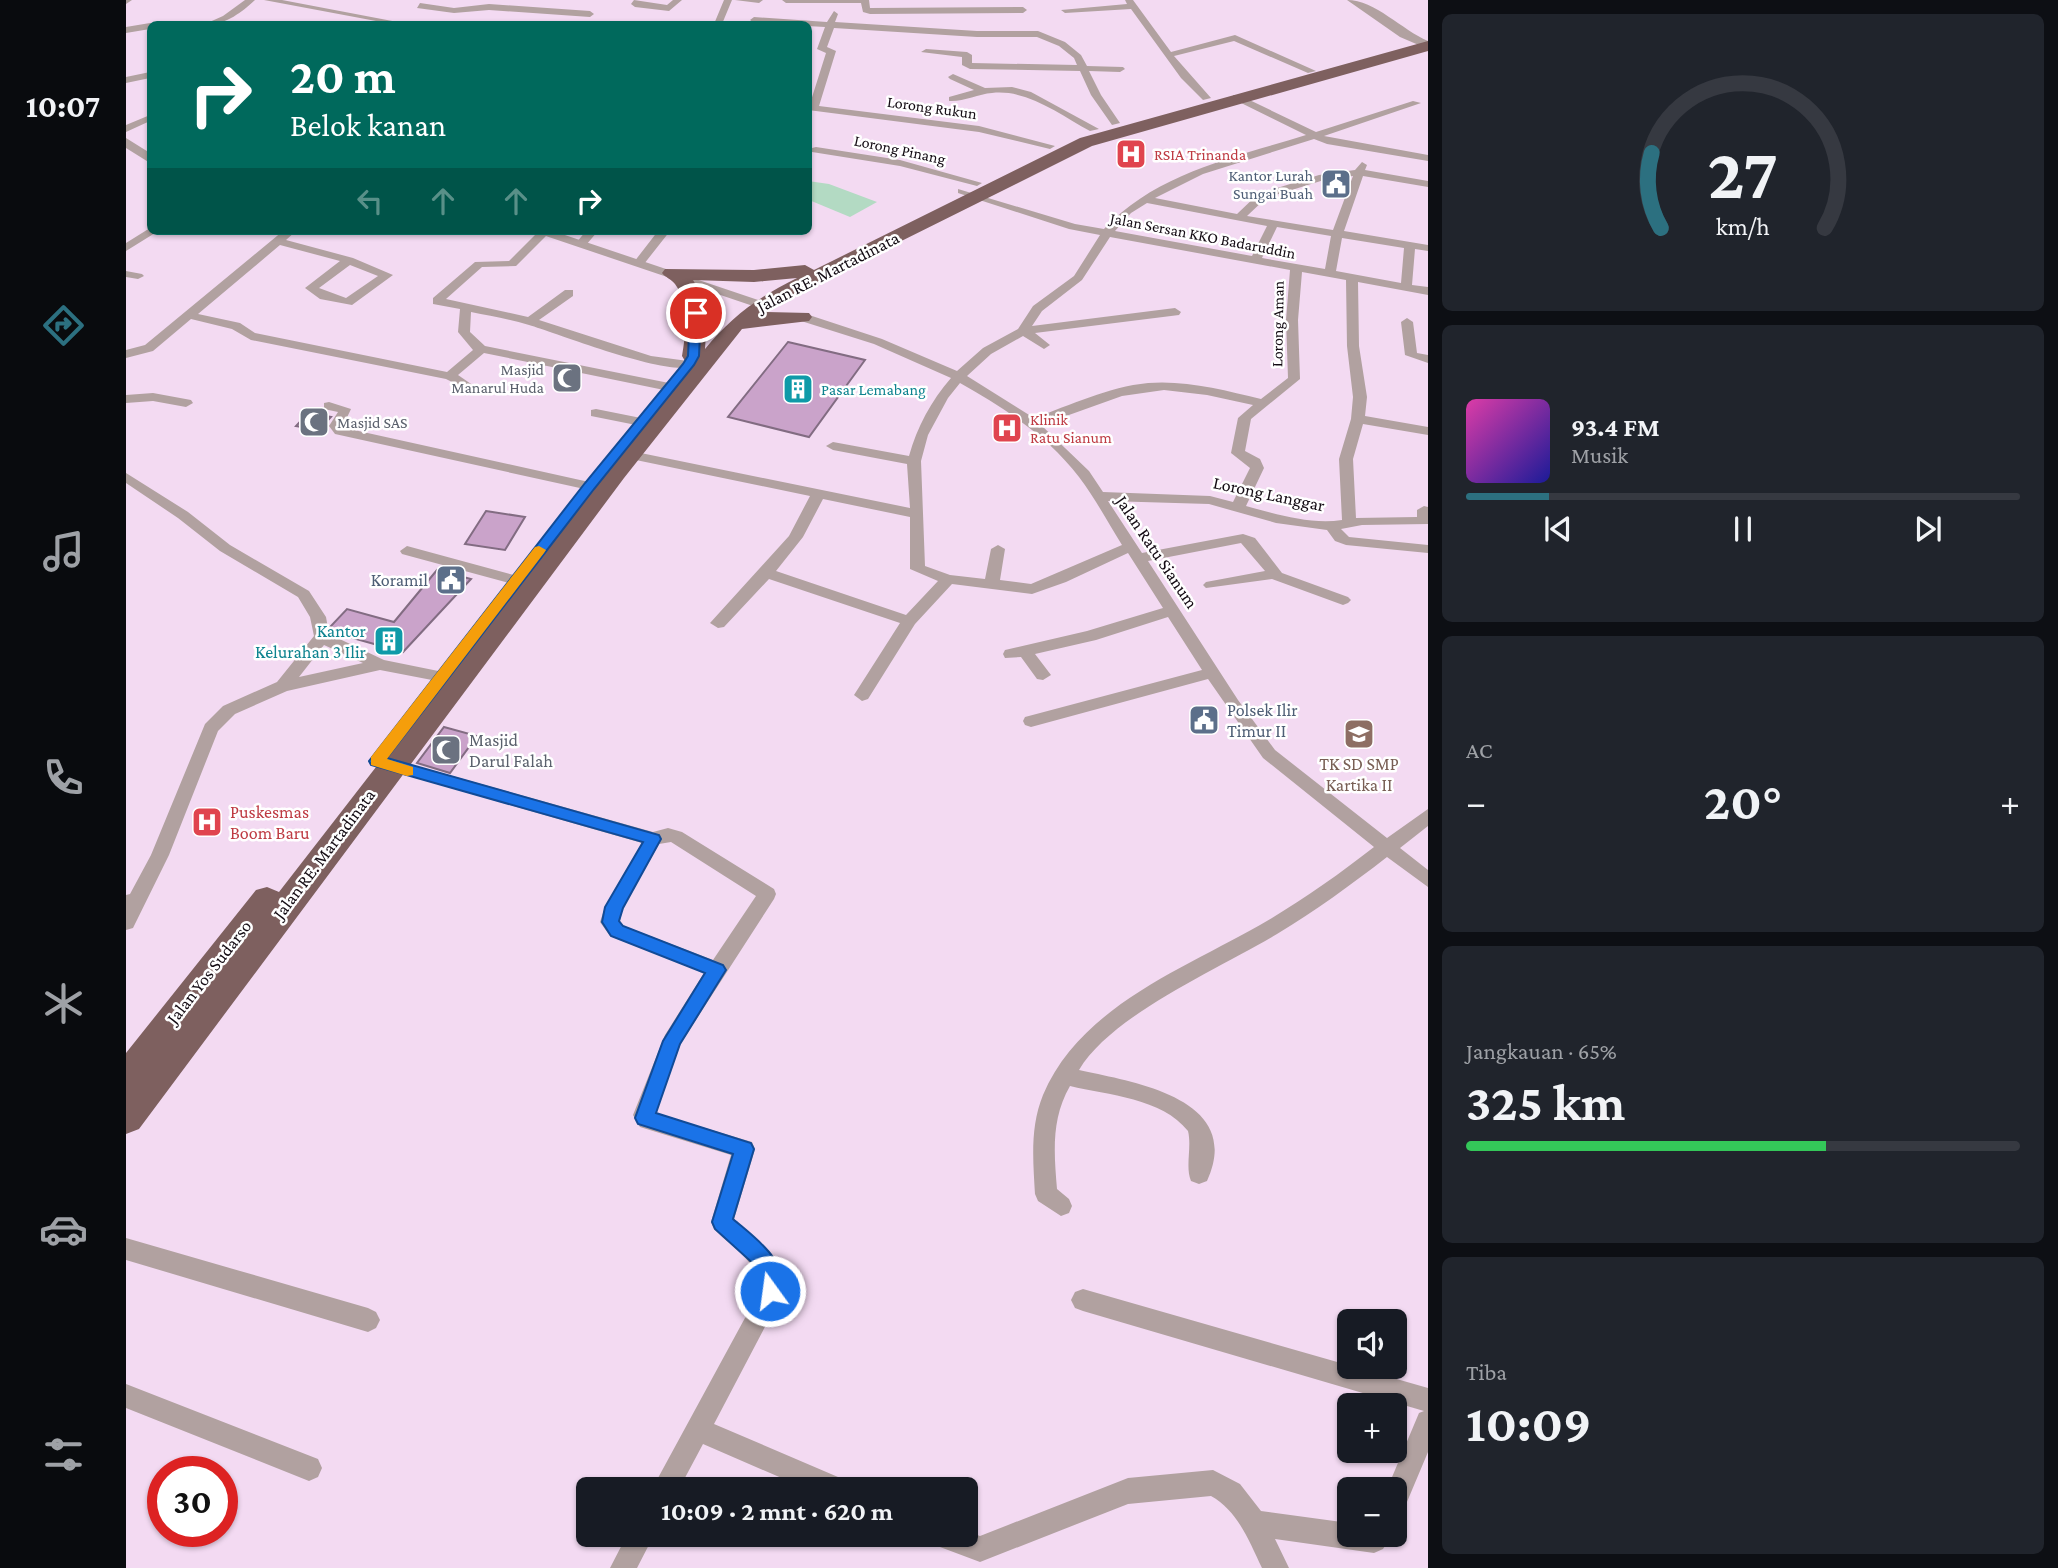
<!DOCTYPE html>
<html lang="id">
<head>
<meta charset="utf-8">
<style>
  :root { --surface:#171b24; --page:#20242c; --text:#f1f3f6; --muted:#9ea1a6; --line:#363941; --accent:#2c7080 }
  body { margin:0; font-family:"Crimson Pro",serif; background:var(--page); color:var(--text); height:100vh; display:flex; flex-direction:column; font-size:26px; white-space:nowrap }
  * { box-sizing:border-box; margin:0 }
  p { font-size:23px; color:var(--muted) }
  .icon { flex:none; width:38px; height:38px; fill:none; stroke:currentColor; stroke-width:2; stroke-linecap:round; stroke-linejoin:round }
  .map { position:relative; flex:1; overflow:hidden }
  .details { display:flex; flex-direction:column; gap:14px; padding:14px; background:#0d0f14; width:630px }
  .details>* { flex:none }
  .hud { position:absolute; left:21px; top:21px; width:665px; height:214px; border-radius:10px; box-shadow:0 2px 5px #0004; background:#00695c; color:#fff; overflow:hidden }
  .fabs { position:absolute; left:1211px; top:1309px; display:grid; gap:14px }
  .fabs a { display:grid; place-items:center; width:70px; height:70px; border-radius:10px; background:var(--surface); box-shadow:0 2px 5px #0004; font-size:35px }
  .speed { position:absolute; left:21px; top:1456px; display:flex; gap:14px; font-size:35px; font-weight:700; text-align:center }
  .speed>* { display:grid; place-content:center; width:91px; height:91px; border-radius:50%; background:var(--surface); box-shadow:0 2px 5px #0004; line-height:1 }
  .speed .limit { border:10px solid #d22; background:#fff; color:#111 }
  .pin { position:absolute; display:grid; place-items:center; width:60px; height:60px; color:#fff; margin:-30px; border:4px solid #fff; border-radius:50%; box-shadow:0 2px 7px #0007 }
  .me { position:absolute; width:77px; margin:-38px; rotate:346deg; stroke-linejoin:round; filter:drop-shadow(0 0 5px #0008) }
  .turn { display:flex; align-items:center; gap:24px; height:147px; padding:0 28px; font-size:32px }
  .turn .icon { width:91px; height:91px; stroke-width:2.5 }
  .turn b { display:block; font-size:49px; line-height:60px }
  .lanes { display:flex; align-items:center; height:66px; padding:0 28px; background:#0003; justify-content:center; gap:35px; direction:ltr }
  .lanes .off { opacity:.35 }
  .big { font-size:52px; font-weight:700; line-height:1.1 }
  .details .card { flex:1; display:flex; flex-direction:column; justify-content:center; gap:10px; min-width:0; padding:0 24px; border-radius:10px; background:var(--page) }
  .details .dial { align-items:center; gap:0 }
  .dial svg { height:182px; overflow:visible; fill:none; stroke:var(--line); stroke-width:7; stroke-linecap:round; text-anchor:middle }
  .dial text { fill:var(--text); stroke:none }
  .song { display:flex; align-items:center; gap:21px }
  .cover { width:84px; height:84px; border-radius:10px; background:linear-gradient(135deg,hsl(320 70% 55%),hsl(240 70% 35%)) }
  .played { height:7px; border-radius:4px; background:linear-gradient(90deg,var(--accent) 15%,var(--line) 15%) }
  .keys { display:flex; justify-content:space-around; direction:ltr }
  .heat { display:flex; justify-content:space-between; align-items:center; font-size:38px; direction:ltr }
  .charge { height:10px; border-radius:5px; background:linear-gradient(90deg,#34c759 65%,var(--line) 0) }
  .trip { position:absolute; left:450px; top:1477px; width:402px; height:70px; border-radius:10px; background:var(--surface); box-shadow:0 2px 5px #0004; font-weight:700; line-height:70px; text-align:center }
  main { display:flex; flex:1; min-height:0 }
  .menu { display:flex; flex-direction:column; width:126px; justify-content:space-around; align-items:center; background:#090b0e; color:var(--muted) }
  .menu .icon { width:49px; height:49px }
  .menu .active { color:var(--accent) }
  .menu b { font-size:32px; color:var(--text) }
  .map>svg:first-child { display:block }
</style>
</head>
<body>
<main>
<nav class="menu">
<b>10:07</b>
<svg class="icon active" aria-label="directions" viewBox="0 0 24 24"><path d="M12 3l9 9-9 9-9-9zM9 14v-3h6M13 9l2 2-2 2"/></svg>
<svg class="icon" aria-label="music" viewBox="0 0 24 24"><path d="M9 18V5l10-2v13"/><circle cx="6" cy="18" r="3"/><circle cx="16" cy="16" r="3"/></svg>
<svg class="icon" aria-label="phone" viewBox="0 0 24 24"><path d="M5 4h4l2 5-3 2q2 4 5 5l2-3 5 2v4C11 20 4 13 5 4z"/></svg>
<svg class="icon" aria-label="climate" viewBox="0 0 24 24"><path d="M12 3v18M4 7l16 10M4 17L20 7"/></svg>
<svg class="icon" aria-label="car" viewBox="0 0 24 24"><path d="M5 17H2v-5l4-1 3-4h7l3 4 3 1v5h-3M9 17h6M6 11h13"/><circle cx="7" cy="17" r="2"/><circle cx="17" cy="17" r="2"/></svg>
<svg class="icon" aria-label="filters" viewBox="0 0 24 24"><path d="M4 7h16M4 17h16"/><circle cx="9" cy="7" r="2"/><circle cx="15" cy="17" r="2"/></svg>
</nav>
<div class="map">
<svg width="1302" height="1568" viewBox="0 0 1302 1568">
  <rect width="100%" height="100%" fill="#f3daf2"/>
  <path fill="#b3dac3" d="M682,181l21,3 48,18 -27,15 -41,-17z"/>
  <path fill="#caa3ca" stroke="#826c82" stroke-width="2" d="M662,342l77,18 -56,77 -81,-20z
    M182,413l23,4 -12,13 -23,-4z
    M360,511l39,6 -20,33 -40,-6z
    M311,570l34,9 -68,73 -72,-20 -1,-5 17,-18 47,13z
    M318,727l33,9 -27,37 -33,-10z"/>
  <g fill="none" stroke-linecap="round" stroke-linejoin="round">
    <path fill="#b1a1a0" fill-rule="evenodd" d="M0,0h6l-6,4z
      M119,0h10c-14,13 -31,26 -50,24l18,-8z
      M138,0h18l126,24h-16z
      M508,0l33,5 6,-5h9l-13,11 -34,-4 -4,-3z
      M598,0h8l-10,24h-8z
      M609,0h28l-4,3z
      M656,0h87l1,8 153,-1 4,3 -4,3 -153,1 -7,-2 -2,-9h-75z
      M999,0h8l38,52 64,-17 81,36 -8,2 -74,-32 -60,15 37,42 -8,2 -22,-22 -50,-69 -66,4 -4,-3 66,-6z
      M294,3l34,5 35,-4 101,7 4,3 -4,3 -101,-7 -35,3 -37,-5z
      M708,11l4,3 -3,8 142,9h61l27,11 16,13 6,11 36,1 2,2 -5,3 -31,-1 12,24 19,28 -8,2 -21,-30 -11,-24 -110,-2 -8,-4v-8l-41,-5 5,-3 41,3 5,3v8l105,2 -3,-7 -15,-12 -22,-9h-60l-143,-9 -7,19 9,4 -17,55 160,20 76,20 -5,3 -71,-17 -171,-22 18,-57 -9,-4 8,-22 -71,-4 -4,-3 4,-3 73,5z
      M24,23l3,1h-3v5l-24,4v-6z
      M24,72v6l-24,5v-6z
      M827,74l32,14 27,-1 19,5 68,37 -9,2c-30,-16 -62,-42 -98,-38 -14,1 -29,9 -43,8v-4l25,-7 -24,-11 -2,-2z
      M1107,95h6l77,37 97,-31 8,2 -97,33 104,19v6l-101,-17 -13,-5 -111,35 -48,24 82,16 21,-20 61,-19 36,-5 7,-8 5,3 -2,5 63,11v6l-65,-11 -19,55 84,14v6l-13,-2 -3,36 16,2v8l-70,-13 1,64 8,51 -2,19 63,11v8l-65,-11 -10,35 3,59 61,-1v-7l7,-4 4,1v17l-66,1 -21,4 8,8 79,8v8l-82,-8 -11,-4 -8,-11 -51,-7 -67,-19 -101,-3 34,52 101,-19 12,4 27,35 66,24 3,3 -3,3 -5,2 -71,-26 -66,9 -3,-3 3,-3 59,-11 -24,-28 -93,18 90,139 37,50 112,88 41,-29v17l-28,22 28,22v17l-41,-30c-36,28 -72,54 -110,77 -56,34 -165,80 -198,136 54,12 166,28 128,111l-8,3 -8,-3c-6,-14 1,-34 -3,-50 -26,-33 -80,-36 -118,-45 -19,33 -16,67 -13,103l12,10 3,7 -3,7 -8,3 -23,-15 -3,-7c-2,-34 -5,-67 8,-99 37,-88 140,-126 217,-170 40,-23 78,-50 114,-78l-111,-89 -55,-79 -177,48 -6,-2 -2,-4 2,-4 177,-47 -34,-53 -72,23 -61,14 16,21 -8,5 -6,-1 -16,-22 -16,1 -2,-4 2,-4 82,-19 76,-23 -35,-55 -62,29 -34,12 -80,-10 -37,40 -47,75 -6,2 -8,-6 46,-72 -131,-44 -45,48 -6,1 -8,-5 79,-87 21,-40 -179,-37 -7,-4 7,-4 279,57 -3,-44 -74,-14 -7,-4 7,-4 76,14c8,-29 22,-55 42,-78l-77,-34 -76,-24v-6h8l76,25 75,32 26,-23 35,-19 15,-23 41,-30 26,-41 -31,-6 -111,-36v-4l117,35 29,5c52,-56 131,-72 202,-94l-73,-36zM1227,176l-20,54 -86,-14 19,-18 58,-18zM1021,203l120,23 -15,30 -137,-25 16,-18zM1151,227l54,9 -6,33 -63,-11zM984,237l180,33 -4,50 2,58 -27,21c-37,-9 -75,-19 -113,-16 -40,4 -77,22 -114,35l-67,-42 24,-22 32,-18 21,13 6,-4 -15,-12 144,-18 2,-3 -6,-4 -143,18 10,-15 40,-31zM1216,238l62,10 -3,35 -65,-12zM1176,272l44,8 1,66 6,51 -2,22 -12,40 3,61c-31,5 -67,-6 -96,-14l18,-38 -4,-9 -15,-8 6,-32 49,-40 -2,-59zM834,383c44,25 88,53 119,94 16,21 28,44 43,68l-91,39 -31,-4 5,-31 -7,-4 -7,4 -6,30 -35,-4 -25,-9 -4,-105 7,-26 20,-37zM1038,390l43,5 46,10 -15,13 -7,35 19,15 -17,34 -23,-6 -107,-4 -14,-21 -48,-46 81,-29zM697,499l87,18v52l28,12 -32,34 -130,-44 27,-34z
      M24,115v6l-24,11v-7z
      M690,147l84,13 82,23 -5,3 -77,-20 -88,-14v-4z
      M24,228v3h7l-2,2 -29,18v-8z
      M157,231h13l-10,9 67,18 40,17 -41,30 -32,-6 -15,-11 35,-27 -60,-16 -82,69 42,9 15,10 192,39 26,-22 -15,-18 2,-23 -27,-5v-6l42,-36 34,-1 30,-30h8v4l-31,31 -34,1 -36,32 82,18 37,-27h8v6l-34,24 112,36 37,5 6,4c-18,15 -138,-32 -165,-40 -19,-6 -39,-9 -58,-13l-1,20 15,14 184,37 6,4 -6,4 -185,-38 -26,22 16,11 -6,4 -22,-11 -195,-39 -19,-11 -41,-10 -38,32 -27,7v-8l19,-5zM224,265l28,11 -32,22 -27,-10z
      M460,231h12l-12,14h-8l-2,-2z
      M532,231h12l-26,33h-8l-2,-2z
      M0,271l16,3 2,2 -6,3 -12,-2z
      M1281,318l6,4 4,31 11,2v8l-23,-8 -4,-33z
      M27,393l38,7 2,3 -7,4 -33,-6 -27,2v-8z
      M203,402l22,7 -8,17 2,2 244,54 7,4 -7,4 -254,-56 -6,-8 9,-14 -14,-3v-6z
      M470,409l50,10 2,3 -7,4 -50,-10v-6z
      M0,473l62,39 42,33 79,46 17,26 3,17 55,26 74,15 8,5 -8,5 -78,-15 -93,21 -52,23 -17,17 -49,124 -36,73 -7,2v-35l4,-1 21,-39 54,-131 18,-18 54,-24 37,-46 -4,-19 -12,-20 -78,-46 -42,-33 -52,-35zM198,645l39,18 -64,14z
      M281,546l114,31 3,3 -8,5 -114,-31 -2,-3z
      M251,755l276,77 15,-4 14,4 92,57 2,5 -2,5 -93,144 -26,70 97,29 3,7 -21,70c24,24 60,45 43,85l-63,120 131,56 4,9h-42l-104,-45 -24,45h-27l106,-195c5,-31 -25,-45 -44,-65l-3,-7 20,-67 -91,-28 -7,-12 32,-80 39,-62 -94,-37 -10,-14 5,-15 37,-64 -271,-78 -3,-4zM545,842l85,54 -43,64 -89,-34 -4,-5 3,-13 36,-64z
      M0,1238l242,70 8,4 4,8 -4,8 -8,4 -242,-72z
      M957,1289l345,99v64l-24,57 -9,4v-24h-8l32,-76 5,-2 -341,-100 -8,-3 -4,-8 4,-8z
      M0,1384l192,75 4,9 -4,9 -9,4 -183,-73z
      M1087,1470l27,14 21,27 88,12v12h43l-9,14 -9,4 -99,-14 14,29h-27c-13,-27 -24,-57 -51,-72l-83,8 -148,58 -48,-18 -4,-9h38v-4l14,5 148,-58z
      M501,1535h27l-17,33h-27z"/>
    <path fill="#b1a1a0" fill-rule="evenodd" d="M1221,0c28,0 55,30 81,41v8l-28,-12z
      M0,138l24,15v10l-24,-15z
      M405,231h22l217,73 -2,3h-12z"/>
    <path fill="#7e605f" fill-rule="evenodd" d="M1302,41v10l-336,95 -305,152 -20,14 42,1 3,4 -3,4 -67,8 -118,149 -485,651 -13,5v-81l130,-163 11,-3 12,5 329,-424 86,-106 -9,-1 -3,-5c4,-24 8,-52 -7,-72 -5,-6 -9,-6 -13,-11l3,-4 89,1 51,-5 9,5 266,-132zM671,278c-37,18 -66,39 -92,71 2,-25 2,-47 -12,-69l61,2z"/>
  </g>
  <path fill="#1a73e8" stroke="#114b97" stroke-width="2" d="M570,309l5,4 -2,43 -5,9 -100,124 -207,269 272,77 2,4 -38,69 -4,13 4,5 100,39 3,5 -46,74 -24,69 95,30 3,6 -21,70c23,20 60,44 45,79l-8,3 -7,-3 -6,-31 -42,-38 -3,-7 21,-68 -95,-30 -3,-6 28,-77 42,-68 -94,-37 -9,-14 3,-15 38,-65 -272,-77 -2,-4 216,-278 98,-119 5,-8 2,-43z"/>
  <path fill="#f59e0b" d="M413,546l7,4 -2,3 -157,206 26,8v8l-6,1 -36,-11v-8l164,-210z"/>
  <defs>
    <g id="hospital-square" transform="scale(1.575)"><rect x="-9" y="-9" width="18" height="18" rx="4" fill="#e0444e" stroke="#fff"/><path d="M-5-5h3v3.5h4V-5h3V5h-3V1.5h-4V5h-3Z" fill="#fff"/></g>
    <g id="civic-square" transform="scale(1.575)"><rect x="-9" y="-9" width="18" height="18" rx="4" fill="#5c6f8a" stroke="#fff"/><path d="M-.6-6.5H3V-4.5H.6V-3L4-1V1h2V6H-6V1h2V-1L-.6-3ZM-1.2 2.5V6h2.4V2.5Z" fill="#fff"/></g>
    <g id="mosque-square" transform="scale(1.575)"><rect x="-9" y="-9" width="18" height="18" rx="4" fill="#6b7280" stroke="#fff"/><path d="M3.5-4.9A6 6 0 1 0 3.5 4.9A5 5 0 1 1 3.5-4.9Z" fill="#fff"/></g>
    <g id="building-square" transform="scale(1.575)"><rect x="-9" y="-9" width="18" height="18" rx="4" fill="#0f9aa8" stroke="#fff"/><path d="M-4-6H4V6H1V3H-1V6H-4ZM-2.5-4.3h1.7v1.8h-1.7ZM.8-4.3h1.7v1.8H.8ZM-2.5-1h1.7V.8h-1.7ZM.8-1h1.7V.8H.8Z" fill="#fff"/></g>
    <g id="school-square" transform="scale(1.575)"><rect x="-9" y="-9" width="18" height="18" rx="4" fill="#8d6e63" stroke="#fff"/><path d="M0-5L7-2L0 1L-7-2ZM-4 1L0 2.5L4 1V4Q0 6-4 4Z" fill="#fff"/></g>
  </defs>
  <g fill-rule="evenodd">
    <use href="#hospital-square" x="1005" y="154"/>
    <use href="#civic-square" x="1210" y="184"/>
    <use href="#mosque-square" x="441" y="378"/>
    <use href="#building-square" x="672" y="389"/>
    <use href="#mosque-square" x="188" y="422"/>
    <use href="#hospital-square" x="881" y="428"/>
    <use href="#civic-square" x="325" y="580"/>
    <use href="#building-square" x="263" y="641"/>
    <use href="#civic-square" x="1078" y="720"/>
    <use href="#school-square" x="1233" y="734"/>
    <use href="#mosque-square" x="320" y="750"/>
    <use href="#hospital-square" x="81" y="822"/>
  </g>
  <g text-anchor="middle" stroke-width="5" stroke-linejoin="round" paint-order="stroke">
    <g font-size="16" fill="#130b13" stroke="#fff">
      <text transform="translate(806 107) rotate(8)" y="6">Lorong Rukun</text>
      <text transform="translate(774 149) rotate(12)" y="6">Lorong Pinang</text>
      <text transform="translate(1077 235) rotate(11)" y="6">Jalan Sersan KKO Badaruddin</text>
      <text transform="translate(1151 324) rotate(-89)" y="6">Lorong Aman</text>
    </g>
    <g font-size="16" fill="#be3a42" stroke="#fff" text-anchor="start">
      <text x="1028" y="160">RSIA Trinanda</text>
      <text x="904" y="425">Klinik<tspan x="904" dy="18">Ratu Sianum</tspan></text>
    </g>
    <g font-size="16" fill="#4e5e75" stroke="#fff" text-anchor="end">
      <text x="1187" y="181">Kantor Lurah<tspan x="1187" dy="18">Sungai Buah</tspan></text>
    </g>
    <g font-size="16" fill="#5b616d" stroke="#fff" text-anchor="end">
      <text x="418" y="375">Masjid<tspan x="418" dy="18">Manarul Huda</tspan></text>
      <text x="211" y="428" text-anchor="start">Masjid SAS</text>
    </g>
    <g font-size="16" fill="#0d838f" stroke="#fff" text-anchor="start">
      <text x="695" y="395">Pasar Lemabang</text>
    </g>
    <g font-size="18" fill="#130b13" stroke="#fff">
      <text transform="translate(702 272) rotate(-27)" y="6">Jalan RE. Martadinata</text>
      <text transform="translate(1143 494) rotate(12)" y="6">Lorong Langgar</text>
      <text transform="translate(1031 552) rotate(56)" y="6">Jalan Ratu Sianum</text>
      <text transform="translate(198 854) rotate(-53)" y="6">Jalan RE. Martadinata</text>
      <text transform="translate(83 972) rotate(-52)" y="6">Jalan Yos Sudarso</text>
    </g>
    <g font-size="18" fill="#4e5e75" stroke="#fff" text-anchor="end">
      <text x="302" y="586">Koramil</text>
      <text x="1101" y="716" text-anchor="start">Polsek Ilir<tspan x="1101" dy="21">Timur II</tspan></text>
    </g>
    <g font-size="18" fill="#0d838f" stroke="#fff" text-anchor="end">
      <text x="240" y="637">Kantor<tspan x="240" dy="21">Kelurahan 3 Ilir</tspan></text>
    </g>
    <g font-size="18" fill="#5b616d" stroke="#fff" text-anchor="start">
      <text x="343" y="746">Masjid<tspan x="343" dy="21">Darul Falah</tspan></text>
    </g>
    <g font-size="18" fill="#785e54" stroke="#fff">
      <text x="1233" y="770">TK SD SMP<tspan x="1233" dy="21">Kartika II</tspan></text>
    </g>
    <g font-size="18" fill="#be3a42" stroke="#fff" text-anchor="start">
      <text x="104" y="818">Puskesmas<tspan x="104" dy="21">Boom Baru</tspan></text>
    </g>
  </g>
</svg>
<div class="fabs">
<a><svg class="icon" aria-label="sound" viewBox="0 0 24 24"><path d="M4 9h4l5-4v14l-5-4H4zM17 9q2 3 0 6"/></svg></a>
<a>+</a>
<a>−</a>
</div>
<div class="speed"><div class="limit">30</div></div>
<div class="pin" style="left:570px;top:313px;background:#d93025"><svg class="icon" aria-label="arrive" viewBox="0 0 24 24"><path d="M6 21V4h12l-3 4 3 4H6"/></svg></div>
<svg class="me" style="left:644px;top:1291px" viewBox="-20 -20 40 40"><circle r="17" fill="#1a73e8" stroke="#fff" stroke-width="3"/><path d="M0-11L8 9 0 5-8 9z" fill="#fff"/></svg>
<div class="trip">10:09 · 2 mnt · 620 m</div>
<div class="hud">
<div class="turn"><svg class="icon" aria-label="right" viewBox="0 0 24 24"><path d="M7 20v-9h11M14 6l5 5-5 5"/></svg><div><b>20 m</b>Belok kanan</div></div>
<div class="lanes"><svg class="icon off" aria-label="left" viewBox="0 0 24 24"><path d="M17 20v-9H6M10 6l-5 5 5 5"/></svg><svg class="icon off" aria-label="ahead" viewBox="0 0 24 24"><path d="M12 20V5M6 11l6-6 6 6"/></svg><svg class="icon off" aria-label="ahead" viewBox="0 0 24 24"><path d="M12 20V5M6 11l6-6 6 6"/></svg><svg class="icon" aria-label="right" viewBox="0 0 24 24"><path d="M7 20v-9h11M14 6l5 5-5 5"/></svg></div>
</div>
</div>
<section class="details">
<div class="card dial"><svg viewBox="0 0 100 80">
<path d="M14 69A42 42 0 1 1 86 69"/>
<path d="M14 69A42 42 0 0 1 10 36" stroke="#2c7080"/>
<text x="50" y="56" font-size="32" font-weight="700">27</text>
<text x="50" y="72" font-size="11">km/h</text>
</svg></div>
<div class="card">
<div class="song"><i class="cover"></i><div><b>93.4 FM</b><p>Musik</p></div></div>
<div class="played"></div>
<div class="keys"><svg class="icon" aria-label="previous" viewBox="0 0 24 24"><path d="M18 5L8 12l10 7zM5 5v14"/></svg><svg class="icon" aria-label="pause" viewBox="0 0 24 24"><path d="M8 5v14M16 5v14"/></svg><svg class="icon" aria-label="next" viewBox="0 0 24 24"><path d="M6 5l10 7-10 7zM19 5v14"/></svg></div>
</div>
<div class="card"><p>AC</p>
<div class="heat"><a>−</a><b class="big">20°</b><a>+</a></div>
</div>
<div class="card"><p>Jangkauan · 65%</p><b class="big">325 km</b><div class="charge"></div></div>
<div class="card"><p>Tiba</p><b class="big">10:09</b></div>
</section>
</main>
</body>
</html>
